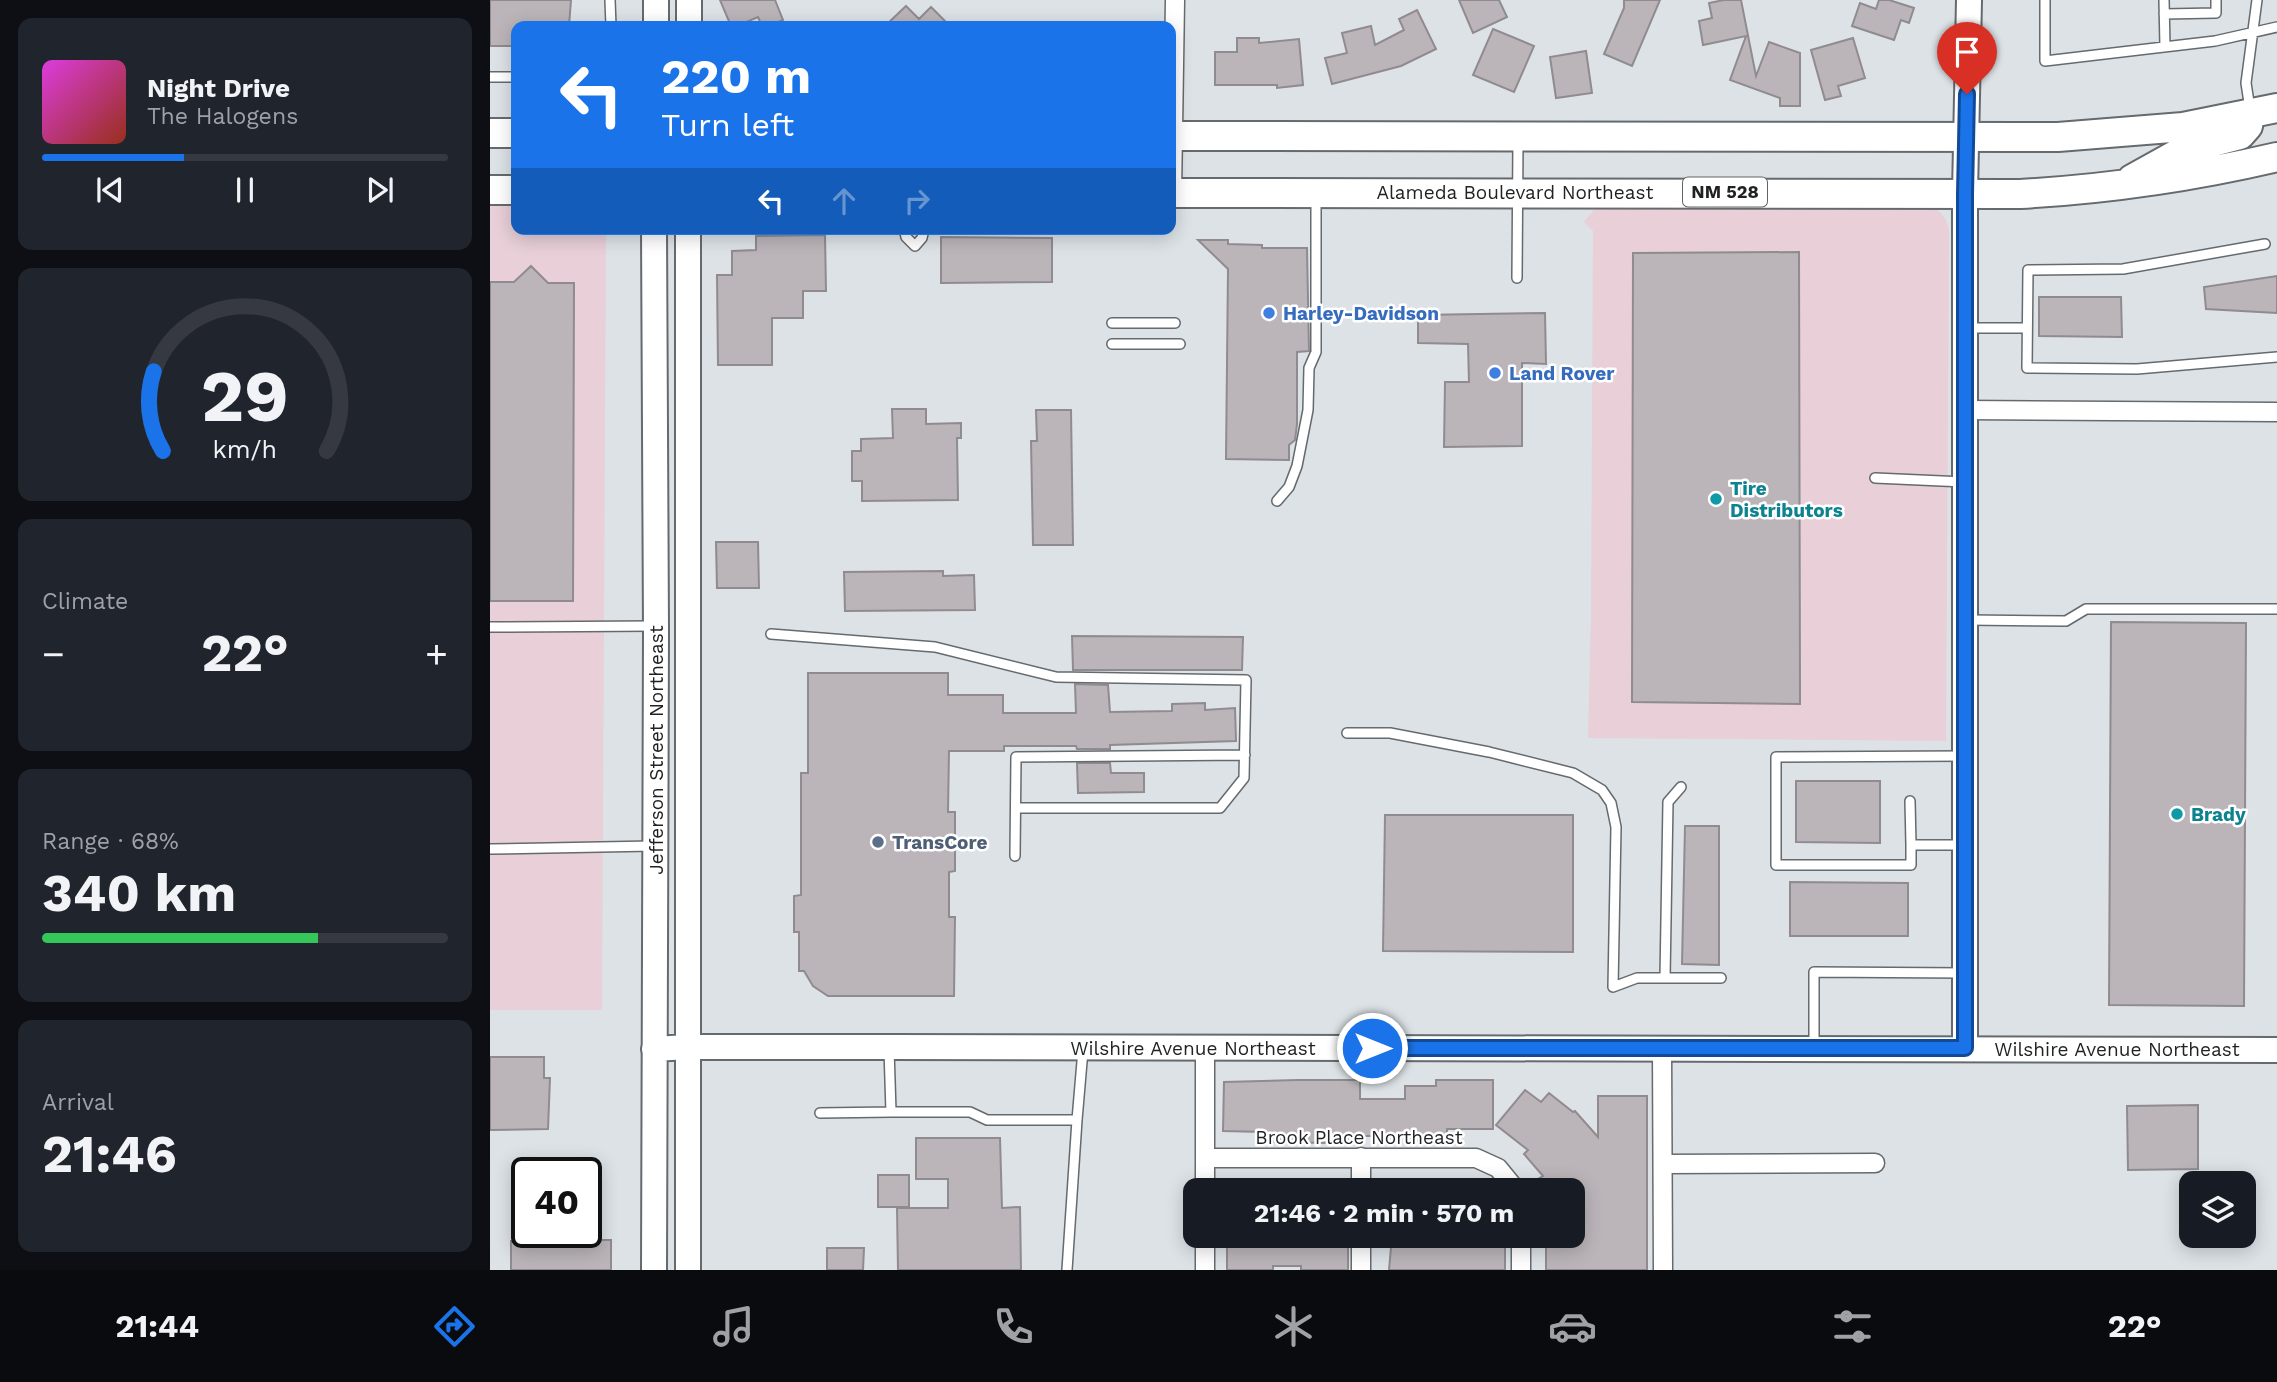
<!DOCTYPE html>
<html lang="en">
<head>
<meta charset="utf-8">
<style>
  :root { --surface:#171b24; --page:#20242c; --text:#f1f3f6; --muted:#9ea1a6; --line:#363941; --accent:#1a73e8 }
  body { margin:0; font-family:"Work Sans",sans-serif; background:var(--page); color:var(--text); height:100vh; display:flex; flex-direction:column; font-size:26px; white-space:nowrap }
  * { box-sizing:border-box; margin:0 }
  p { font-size:23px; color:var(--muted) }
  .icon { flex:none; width:38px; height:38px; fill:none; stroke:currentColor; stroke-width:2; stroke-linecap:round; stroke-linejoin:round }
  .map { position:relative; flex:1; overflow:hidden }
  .panel { display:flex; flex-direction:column; gap:18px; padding:18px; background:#0d0f14; width:490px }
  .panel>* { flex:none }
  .guide { position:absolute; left:21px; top:21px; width:665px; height:214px; border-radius:14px; box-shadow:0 4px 18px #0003; background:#1a73e8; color:#fff; overflow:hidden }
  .tools { position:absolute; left:1689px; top:1171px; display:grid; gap:14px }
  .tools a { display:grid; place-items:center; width:77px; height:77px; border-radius:14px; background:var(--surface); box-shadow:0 4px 18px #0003; font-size:35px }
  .speed { position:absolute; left:21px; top:1157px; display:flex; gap:14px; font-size:35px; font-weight:700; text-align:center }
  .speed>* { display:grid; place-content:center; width:91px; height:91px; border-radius:50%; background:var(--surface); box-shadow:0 4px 18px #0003; line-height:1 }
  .speed .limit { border:4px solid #111; border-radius:10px; background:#fff; color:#111 }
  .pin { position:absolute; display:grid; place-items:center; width:60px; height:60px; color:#fff; margin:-72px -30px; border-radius:50% 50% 50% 0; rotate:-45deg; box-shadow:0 0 7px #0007 }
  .pin .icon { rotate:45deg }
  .me { position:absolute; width:77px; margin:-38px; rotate:90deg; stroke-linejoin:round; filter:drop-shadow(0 0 5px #0008) }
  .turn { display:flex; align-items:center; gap:24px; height:147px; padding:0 35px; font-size:32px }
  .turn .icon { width:91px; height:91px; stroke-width:2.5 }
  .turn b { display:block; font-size:49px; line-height:60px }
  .lanes { display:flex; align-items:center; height:66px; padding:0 35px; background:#0003; justify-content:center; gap:35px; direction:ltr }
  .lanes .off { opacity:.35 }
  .big { font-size:52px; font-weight:700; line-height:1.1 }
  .panel .tile { flex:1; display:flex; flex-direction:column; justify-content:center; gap:10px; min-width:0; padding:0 24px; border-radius:14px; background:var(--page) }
  .panel .dial { align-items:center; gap:0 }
  .dial svg { height:182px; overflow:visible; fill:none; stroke:var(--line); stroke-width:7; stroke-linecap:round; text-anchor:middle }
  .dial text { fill:var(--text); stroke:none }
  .song { display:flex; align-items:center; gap:21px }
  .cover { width:84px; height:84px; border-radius:10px; background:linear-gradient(135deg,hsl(300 70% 55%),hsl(10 70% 35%)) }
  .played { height:7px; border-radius:4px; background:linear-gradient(90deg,var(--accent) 35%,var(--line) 35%) }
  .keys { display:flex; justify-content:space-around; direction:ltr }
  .heat { display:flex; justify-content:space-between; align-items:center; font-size:38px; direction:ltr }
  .charge { height:10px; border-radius:5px; background:linear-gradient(90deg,#34c759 68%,var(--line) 0) }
  .trip { position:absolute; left:693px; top:1178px; width:402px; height:70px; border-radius:14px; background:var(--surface); box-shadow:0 4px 18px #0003; font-weight:700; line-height:70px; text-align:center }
  .tabs { display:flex; height:112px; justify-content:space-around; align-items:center; background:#090b0e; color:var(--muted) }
  .tabs .icon { width:49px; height:49px }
  .tabs .on { color:var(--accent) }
  .tabs b { font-size:32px; color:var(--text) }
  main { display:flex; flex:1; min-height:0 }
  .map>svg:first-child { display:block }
</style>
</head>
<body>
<main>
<section class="panel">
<div class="tile">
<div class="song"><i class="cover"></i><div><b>Night Drive</b><p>The Halogens</p></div></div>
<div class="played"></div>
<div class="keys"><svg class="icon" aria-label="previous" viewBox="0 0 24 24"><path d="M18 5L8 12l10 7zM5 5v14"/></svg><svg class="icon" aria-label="pause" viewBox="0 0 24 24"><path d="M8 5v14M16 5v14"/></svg><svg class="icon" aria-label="next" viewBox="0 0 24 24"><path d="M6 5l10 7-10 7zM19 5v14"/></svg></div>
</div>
<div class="tile dial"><svg viewBox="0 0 100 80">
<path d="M14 69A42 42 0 1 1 86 69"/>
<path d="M14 69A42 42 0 0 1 10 34" stroke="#1a73e8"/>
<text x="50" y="56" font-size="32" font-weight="700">29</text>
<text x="50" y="72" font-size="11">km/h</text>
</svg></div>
<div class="tile"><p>Climate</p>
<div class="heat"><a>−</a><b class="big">22°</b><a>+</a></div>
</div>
<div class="tile"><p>Range · 68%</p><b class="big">340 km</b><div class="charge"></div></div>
<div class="tile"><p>Arrival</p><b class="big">21:46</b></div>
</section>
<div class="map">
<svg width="1787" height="1270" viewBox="0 0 1787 1270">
  <rect width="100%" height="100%" fill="#dce2e6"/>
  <path fill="#e8cfd8" d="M0,193h26v36h90l-4,781h-112z
    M1110,202l332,5 8,5 6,8 3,10 -3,511 -358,-3 3,-121 2,-386 -9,-9z"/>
  <path fill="#bbb5b9" stroke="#908b8f" stroke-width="2" d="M0,0h81l-2,26h-53v20h-26z
    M230,0h55l8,20 -14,6h-7l-4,-9 -21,9h-6z
    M969,0h40l8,17 -34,16z
    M1134,0h36l-28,66 -28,-12 20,-46z
    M1234,0h17l15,76 13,-34 31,11v53h-20v-8l-50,-18 16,-44 -43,9 -4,-24 13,-3 -3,-15z
    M1389,0h10l25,8 -5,15 -8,-3 -7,20 -42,-14 8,-23 16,6z
    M416,6l13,13 12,-12 19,19h-65z
    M927,10l19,39 -35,17 -69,18 -7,-26 22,-5 -5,-20 29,-7 4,19 29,-15 -5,-11z
    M1003,29l41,17 -20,46 -41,-17z
    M747,38h22v5l40,-4 4,46 -26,3v-3h-62v-33h22z
    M1363,38l12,40 -27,8 3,10 -16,4 -14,-50z
    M1096,51l6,42 -36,5 -6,-41z
    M335,235l1,56h-23v27h-31v47h-54l-1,-90h15v-24l24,-1v-14z
    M451,237l111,1v44l-111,1z
    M708,240h30v4l34,1v3h45l2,103 -12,1v72l-2,16 -6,5v15l-63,-1 2,-190z
    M1309,252l1,452 -168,-2 1,-449z
    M41,266l17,17h26l-1,318h-83v-319h24z
    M1787,276v37l-71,-4 -2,-22z
    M1549,297h82l1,40 -83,-1z
    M1055,313l1,51 -24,-1v83l-78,1 1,-65h24l-1,-38 -50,-1v-28z
    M402,409h34v15l35,-1v15h-4l1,62 -96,1v-20h-10v-30h9v-12l32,-1z
    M546,410h35l2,135h-40l-2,-104h6z
    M226,542h42l1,46h-42z
    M453,571v5l31,-1 1,35 -130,1 -1,-39z
    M1621,622l135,1 -2,383 -135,-1z
    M582,636l171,1 -1,33h-169z
    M318,673h140v22h55v18h73l-1,-29 33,1 2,27 62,-1v-7l33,-1v7l30,-2 1,33 -126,4v4h-33l-1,-3h-72v5h-55l-1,61h7v59l-6,1v45h6l-1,79h-126l-15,-10 -9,-15h-5v-39h-5v-36l7,-1v-122h7z
    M587,763h33l1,10h33v19l-66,1z
    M1306,781h84v62l-84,-1z
    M895,815h188v137l-190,-1z
    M1195,826h34v139l-37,-1z
    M1300,882l118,1v53h-118z
    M0,1057h54v21h6l-2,51 -58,1z
    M808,1080h62v19h45v-13h31v-6h57v49h-46v9h-19v3h-23v-5h-45v5l-32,2 -63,-1v-10l-42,-1 1,-49z
    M1035,1090l16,12 8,-9 24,19 2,-1 23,26v-41h49v174h-101v-34h27v-46h-31l-6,-10 7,-4 -19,-22 4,-4 -32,-25z
    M1708,1105v64l-70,1 -1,-64z
    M426,1138h84l2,70 18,-1 1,63h-123l-1,-62h51v-29h-32z
    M388,1175h31v32h-31z
    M737,1236h121v34h-47v-4h-28v4h-46z
    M902,1236h113v34h-116z
    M53,1240h68v30h-100v-29h32z
    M337,1248h37l-1,22h-36z"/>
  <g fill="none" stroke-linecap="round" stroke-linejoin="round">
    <g stroke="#656a6e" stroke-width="12">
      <path id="lane" d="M120,0l1,26
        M1555,0v61l170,-20 62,-14
        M1674,0l1,47
        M1674,14l52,-1v-13
        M0,77h26
        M1760,109l-4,-26 11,-83
        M414,229l2,8 9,9 7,-8 2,-9
        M1775,244l-142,25 -95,1 -1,98 110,1 140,-12
        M1027,278l1,-138
        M622,323h63
        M1477,328h60
        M622,344h68
        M1385,478l89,4
        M787,501l12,-14 8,-21 11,-56 1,-42 7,-16v-155
        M1477,620l99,1 20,-12h191
        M0,627l163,-1
        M281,634l164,13 121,30 190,3 -2,98 -24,30h-204
        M857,733h43l99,19 84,21 29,17 9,13 5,24 -3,160 24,-9h84
        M1474,756l-188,1v108h135v-20h53
        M1420,801l1,44
        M0,849l163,-3
        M525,856l1,-99 229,-2
        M1175,978l3,-176 13,-15
        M1324,1047v-75l150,1
        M399,1049l2,63h79l17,8h90l6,-70
        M330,1113l71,-1
        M577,1270l10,-150"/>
    </g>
    <g stroke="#656a6e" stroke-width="21">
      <path id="street" d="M682,193l3,-193
        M1475,410l312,2
        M715,1048v142
        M1172,1048l1,222
        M871,1157v33
        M715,1158h271l22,10 18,22
        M1173,1164l212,-1
        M715,1236v34
        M871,1236v34
        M1031,1236v34"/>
    </g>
    <g stroke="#656a6e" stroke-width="28">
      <path id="secondary" d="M166,26v-26
        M199,26v-26
        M1475,1048v-855l4,-193
        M164,1049l34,-2h201l1388,3
        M164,1270l2,-639 -2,-402
        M198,1270v-1041"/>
    </g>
    <g stroke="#656a6e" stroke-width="32">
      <path id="primary" d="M0,133h26
        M681,136l887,1 125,-10 94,-19
        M1642,179l54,-30 54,-14 8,-9 2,-12
        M0,190h26
        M681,193l849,1c87,-5 172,-17 257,-37"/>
    </g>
    <use href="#lane" stroke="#fff" stroke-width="9"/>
    <use href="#street" stroke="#fff" stroke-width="18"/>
    <use href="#secondary" stroke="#fff" stroke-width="24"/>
    <use href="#primary" stroke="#fff" stroke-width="28"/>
  </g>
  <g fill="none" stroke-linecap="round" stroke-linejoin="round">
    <g stroke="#114b97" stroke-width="18">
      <path id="route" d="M882,1048h593v-854l2,-100"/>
    </g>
    <use href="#route" stroke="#1a73e8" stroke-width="12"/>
  </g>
  <g fill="#3f7fe0" stroke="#fff" stroke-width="2.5">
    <circle cx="779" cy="313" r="7"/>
    <circle cx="1005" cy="373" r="7"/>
  </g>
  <g fill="#0f9aa8" stroke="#fff" stroke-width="2.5">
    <circle cx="1226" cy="499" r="7"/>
    <circle cx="1687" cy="814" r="7"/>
  </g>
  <circle fill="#5c6f8a" stroke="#fff" stroke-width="2.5" cx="388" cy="842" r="7"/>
  <g text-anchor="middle" stroke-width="5" stroke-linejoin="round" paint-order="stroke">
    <rect fill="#fff" stroke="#626464" stroke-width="2" x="1193" y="177.5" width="84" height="29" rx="5"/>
    <g font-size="18" font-weight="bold" fill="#1f2122">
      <text x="1235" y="198">NM 528</text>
    </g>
    <g font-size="19" fill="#1f2122" stroke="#fff">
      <text x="1025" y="199">Alameda Boulevard Northeast</text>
      <text transform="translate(166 750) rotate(-90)" y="7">Jefferson Street Northeast</text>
      <text x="703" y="1055">Wilshire Avenue Northeast</text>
      <text x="1627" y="1056">Wilshire Avenue Northeast</text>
      <text x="869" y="1144">Brook Place Northeast</text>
    </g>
    <g font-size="19" font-weight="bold" fill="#366cbe" stroke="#fff" text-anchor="start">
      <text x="793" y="320">Harley-Davidson</text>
      <text x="1019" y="380">Land Rover</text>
    </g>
    <g font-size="19" font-weight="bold" fill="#0d838f" stroke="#fff" text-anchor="start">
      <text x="1240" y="495">Tire<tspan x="1240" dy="22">Distributors</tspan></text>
      <text x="1701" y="821">Brady</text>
    </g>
    <g font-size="19" font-weight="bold" fill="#4e5e75" stroke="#fff" text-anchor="start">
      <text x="402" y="849">TransCore</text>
    </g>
  </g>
</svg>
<div class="tools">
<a><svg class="icon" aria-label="layers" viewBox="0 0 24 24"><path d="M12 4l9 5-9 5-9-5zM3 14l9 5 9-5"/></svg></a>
</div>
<div class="speed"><div class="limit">40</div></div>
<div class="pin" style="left:1477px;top:94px;background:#d93025"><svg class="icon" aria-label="arrive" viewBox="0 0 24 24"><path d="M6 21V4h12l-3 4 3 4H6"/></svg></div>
<svg class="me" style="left:882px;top:1048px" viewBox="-20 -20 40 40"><circle r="17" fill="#1a73e8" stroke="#fff" stroke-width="3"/><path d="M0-11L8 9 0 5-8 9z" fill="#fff"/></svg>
<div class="trip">21:46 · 2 min · 570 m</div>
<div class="guide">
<div class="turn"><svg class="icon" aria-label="left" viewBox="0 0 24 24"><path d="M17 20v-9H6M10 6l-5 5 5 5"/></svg><div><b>220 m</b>Turn left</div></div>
<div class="lanes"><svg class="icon" aria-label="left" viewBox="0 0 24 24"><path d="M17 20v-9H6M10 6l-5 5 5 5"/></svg><svg class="icon off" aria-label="ahead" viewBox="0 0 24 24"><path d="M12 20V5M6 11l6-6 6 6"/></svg><svg class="icon off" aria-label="right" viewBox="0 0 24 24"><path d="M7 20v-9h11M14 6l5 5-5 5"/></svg></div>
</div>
</div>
</main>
<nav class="tabs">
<b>21:44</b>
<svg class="icon on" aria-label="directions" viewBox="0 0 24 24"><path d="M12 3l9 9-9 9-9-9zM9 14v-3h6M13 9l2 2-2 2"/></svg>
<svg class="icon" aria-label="music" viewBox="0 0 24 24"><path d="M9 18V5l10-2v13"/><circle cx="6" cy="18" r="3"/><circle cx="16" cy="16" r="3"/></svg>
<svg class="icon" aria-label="phone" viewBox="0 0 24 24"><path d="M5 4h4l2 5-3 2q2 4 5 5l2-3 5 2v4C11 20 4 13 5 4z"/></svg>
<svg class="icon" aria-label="climate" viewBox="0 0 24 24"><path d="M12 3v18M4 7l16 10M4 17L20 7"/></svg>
<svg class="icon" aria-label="car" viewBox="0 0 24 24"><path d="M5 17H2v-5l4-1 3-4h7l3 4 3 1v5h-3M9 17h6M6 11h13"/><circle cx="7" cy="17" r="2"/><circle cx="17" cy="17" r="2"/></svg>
<svg class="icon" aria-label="filters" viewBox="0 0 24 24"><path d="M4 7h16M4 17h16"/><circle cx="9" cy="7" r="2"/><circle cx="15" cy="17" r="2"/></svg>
<b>22°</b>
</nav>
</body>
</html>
